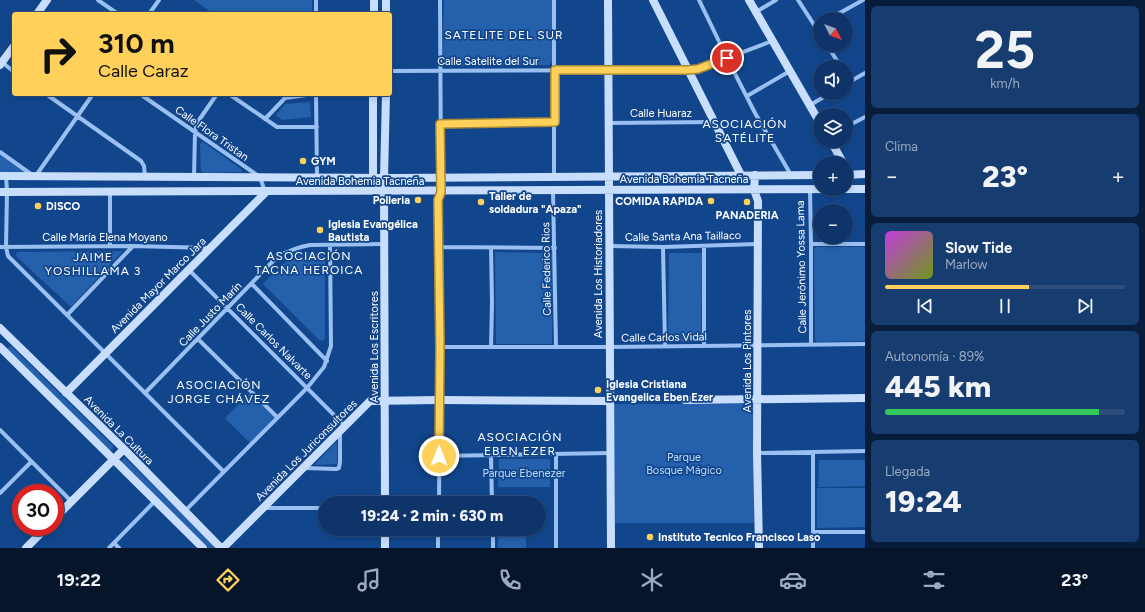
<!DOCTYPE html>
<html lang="es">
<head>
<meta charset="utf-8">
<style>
  :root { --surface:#0e3469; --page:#173c6f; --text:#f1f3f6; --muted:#9baac0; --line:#2e4f7d; --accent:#ffd15a }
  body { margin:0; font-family:Figtree,sans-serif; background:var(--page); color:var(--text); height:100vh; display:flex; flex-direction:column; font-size:15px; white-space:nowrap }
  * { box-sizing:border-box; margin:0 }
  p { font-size:13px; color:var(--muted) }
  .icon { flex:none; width:22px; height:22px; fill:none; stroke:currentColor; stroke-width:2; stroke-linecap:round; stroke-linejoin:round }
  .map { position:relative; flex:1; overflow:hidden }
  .sheet { display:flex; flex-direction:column; gap:6px; padding:6px; background:#081d3a; width:280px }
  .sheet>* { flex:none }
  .top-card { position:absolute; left:12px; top:12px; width:380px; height:84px; border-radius:4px; box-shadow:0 2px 6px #0003,0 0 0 1px var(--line); background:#ffd15a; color:#111; overflow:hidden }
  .needle { width:26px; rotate:132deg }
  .buttons { position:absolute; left:813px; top:12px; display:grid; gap:8px }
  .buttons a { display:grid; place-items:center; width:40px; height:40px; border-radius:50%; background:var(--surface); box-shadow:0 2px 6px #0003,0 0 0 1px var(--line); font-size:20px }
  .speed { position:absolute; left:12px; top:484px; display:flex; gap:8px; font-size:20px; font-weight:700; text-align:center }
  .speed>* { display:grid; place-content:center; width:52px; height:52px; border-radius:50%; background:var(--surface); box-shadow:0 2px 6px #0003,0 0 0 1px var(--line); line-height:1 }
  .speed .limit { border:6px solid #d22; background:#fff; color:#111 }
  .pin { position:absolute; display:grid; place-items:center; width:34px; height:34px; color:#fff; margin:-17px; border:2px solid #fff; border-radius:50%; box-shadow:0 1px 4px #0007 }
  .me { position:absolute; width:44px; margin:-22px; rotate:0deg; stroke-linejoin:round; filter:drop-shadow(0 0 3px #0008) }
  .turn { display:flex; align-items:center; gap:14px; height:84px; padding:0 20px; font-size:18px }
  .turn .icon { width:52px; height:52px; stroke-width:2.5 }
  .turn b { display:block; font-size:28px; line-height:34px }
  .big { font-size:30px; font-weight:800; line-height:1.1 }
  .sheet .widget { flex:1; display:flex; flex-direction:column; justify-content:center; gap:6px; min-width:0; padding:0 14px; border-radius:6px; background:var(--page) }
  .sheet .dial { align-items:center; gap:0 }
  .dial b { font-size:52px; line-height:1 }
  .song { display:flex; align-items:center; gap:12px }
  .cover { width:48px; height:48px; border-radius:6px; background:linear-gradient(135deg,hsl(290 70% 55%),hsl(80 70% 35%)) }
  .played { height:4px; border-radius:2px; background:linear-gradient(90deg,var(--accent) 60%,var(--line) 60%) }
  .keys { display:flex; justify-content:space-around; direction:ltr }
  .heat { display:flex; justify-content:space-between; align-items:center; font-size:22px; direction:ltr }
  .charge { height:6px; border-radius:3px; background:linear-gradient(90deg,#34c759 89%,var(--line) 0) }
  .trip { position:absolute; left:318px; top:496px; width:228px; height:40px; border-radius:20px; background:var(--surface); box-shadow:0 2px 6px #0003,0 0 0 1px var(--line); font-weight:800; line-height:40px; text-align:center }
  .tabs { display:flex; height:64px; justify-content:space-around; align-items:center; background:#06152a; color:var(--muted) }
  .tabs .icon { width:28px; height:28px }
  .tabs .on { color:var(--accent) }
  .tabs b { font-size:18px; color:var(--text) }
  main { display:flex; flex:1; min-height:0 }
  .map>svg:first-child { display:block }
</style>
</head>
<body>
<main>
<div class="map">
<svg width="865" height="548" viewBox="0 0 865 548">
  <rect width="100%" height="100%" fill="#12468c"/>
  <path fill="#2460ab" d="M194,0h118v14h-98z
    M444,0h108v62l-3,3 -97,1 -9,-7z
    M310,102l1,15 -29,3 -6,-5 9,-11z
    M203,142l38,27 1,3 -38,1 -3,-2 -1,-27z
    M0,153l25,17 -1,4h-24z
    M816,247h49v94l-48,1 -2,-3 -1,-90z
    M123,251l-52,56 -55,-51 1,-4z
    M495,252l58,1 -1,91h-56z
    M310,253l15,1v84l-2,3 -4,-1 -56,-56c15,-16 24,-27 47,-31z
    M669,253h33l-1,89 -33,-1z
    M11,346l102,100v3l-1,1h-3l-102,-100v-2z
    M251,392l24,25 -25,26 -25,-25z
    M614,404h140v119h-139z
    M335,443h2v21l-21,1 -1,-1z
    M125,458l89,87v3h-5l-88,-86 1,-2z
    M499,459h51v28h-52z
    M819,460h46v26l-47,1z
    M817,488h48v39l-48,1z
    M498,529h28v19h-28z"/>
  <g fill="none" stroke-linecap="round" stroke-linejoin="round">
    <path stroke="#99c0f1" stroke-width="4" d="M98,0l20,14
      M316,0v14
      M699,0l28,58 28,55 36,62
      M798,0l22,34
      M756,12l20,-12
      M149,14l10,-14
      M829,19l34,-19
      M827,45l14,22
      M2,62l12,10
      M390,71l298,-1 10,-1 74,-28
      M846,76l4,6
      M846,84l19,-11
      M46,94l95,67 3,5 1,11
      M140,94l120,83 5,15
      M229,94l48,33h40
      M316,94l1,84
      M747,96l43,-25
      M810,105l21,-12
      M265,119l20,-21 29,-4
      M609,123l105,-1
      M440,124l115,-2
      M846,127l19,-10
      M0,152l35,25 58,-83
      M6,176l1,16 -1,55 2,9 215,215
      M194,177l1,-45 2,-9 20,-29
      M554,177v-177
      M810,190l1,54v100
      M553,191l3,155
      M110,192v54
      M811,244h54
      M610,246l53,1 95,-3
      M0,247l133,-1 77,2
      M439,247l116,1
      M663,247l2,99
      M491,248l1,54 -1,45
      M189,270l156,156
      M252,284l75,77
      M67,315l66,-69
      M198,339l79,78
      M704,345v-99
      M440,347h170l255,-3
      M145,393l132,-136c11,-6 21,-10 33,-12l74,-1
      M0,430l71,71
      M813,452v96
      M757,453l108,-2
      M556,454v94
      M491,455l1,48
      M439,456l171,-3
      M304,468l32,1 3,-1 1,-6v-30
      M0,493l31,-31
      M439,503l1,-156 -2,-148 3,-7v-15l-1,-177
      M263,508h62
      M185,511l122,-123 17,-21 7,-21 -1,-102
      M493,529v19
      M813,532h52
      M114,543l5,5
      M109,548l46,-47
      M438,548v-19"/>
    <path stroke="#c8defc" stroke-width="8" d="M608,0l3,548
      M653,0l88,175
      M749,0l71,123
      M37,14l10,-14
      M374,14v-14
      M386,14v-14
      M0,65l14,-19
      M373,94v84l11,14
      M831,141l12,22
      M755,175l-1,15 4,11 -1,252 2,95
      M846,175l19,-1
      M0,176l395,2 425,-3
      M0,192l865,-3
      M0,328l124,121 97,99
      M0,347l203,201
      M66,393l200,-201
      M685,400l180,-2
      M385,503l-1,-325 2,-84
      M55,518l69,-69
      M385,529v19
      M26,548l21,-21
      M223,548l147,-147 69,-1 171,1"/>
  </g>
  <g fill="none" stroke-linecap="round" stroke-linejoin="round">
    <g stroke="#a6883a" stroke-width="10">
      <path id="route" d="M439,456l1,-109 -2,-147 3,-8 -1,-68 115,-2v-52h133l10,-1 29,-11"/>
    </g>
    <use href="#route" stroke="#ffd15a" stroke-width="7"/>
  </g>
  <g fill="#ffd15a" stroke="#12468c" stroke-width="1.5">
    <circle cx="303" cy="161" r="4"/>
    <circle cx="418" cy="200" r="4"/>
    <circle cx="711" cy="201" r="4"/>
    <circle cx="481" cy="202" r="4"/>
    <circle cx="747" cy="202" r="4"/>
    <circle cx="38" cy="206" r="4"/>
    <circle cx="320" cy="230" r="4"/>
    <circle cx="598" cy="390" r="4"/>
    <circle cx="650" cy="537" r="4"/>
  </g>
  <g text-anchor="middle" stroke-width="3.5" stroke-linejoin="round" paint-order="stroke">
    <g font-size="11" fill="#fff" stroke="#12468c">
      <text x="488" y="65">Calle Satelite del Sur</text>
      <text x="661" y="117">Calle Huaraz</text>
      <text transform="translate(212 133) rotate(35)" y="4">Calle Flora Tristan</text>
      <text x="684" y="183">Avenida Bohemia Tacneña</text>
      <text x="360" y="185">Avenida Bohemia Tacneña</text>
      <text transform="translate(683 236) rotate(-1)" y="4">Calle Santa Ana Taillaco</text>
      <text x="105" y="241">Calle María Elena Moyano</text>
      <text transform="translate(801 267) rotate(-91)" y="4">Calle Jerónimo Yossa Lama</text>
      <text transform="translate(546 269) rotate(-91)" y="4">Calle Federico Rios</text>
      <text transform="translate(598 274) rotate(-90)" y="4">Avenida Los Historiadores</text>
      <text transform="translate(158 285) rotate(-45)" y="4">Avenida Mayor Marco Jara</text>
      <text transform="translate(210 314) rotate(-46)" y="4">Calle Justo Marín</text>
      <text transform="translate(664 337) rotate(-1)" y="4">Calle Carlos Vidal</text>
      <text transform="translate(274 341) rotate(45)" y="4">Calle Carlos Nalvarte</text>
      <text transform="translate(374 347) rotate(-90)" y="4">Avenida Los Escritores</text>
      <text transform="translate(747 361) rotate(-90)" y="4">Avenida Los Pintores</text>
      <text transform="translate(119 430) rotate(45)" y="4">Avenida La Cultura</text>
      <text transform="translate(306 450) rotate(-45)" y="4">Avenida Los Juriconsultores</text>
    </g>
    <g font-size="11" font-weight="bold" fill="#fff" stroke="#12468c" text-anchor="start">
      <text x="311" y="165">GYM</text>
      <text x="489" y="200">Taller de<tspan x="489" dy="13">soldadura "Apaza"</tspan></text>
      <text x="410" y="204" text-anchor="end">Polleria</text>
      <text x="703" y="205" text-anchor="end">COMIDA RAPIDA</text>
      <text x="46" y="210">DISCO</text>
      <text x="747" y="219" text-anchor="middle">PANADERIA</text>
      <text x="328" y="228">Iglesia Evangélica<tspan x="328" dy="13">Bautista</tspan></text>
      <text x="606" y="388">Iglesia Cristiana<tspan x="606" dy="13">Evangelica Eben Ezer</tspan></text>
      <text x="658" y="541">Instituto Tecnico Francisco Laso</text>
    </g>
    <g font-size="11" fill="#c0dbfc" stroke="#12468c">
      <text x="684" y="461">Parque<tspan x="684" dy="13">Bosque Mágico</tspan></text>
      <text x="524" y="477">Parque Ebenezer</text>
    </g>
    <g font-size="12" letter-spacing="1" fill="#fff" stroke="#12468c">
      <text x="504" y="39">SATELITE DEL SUR</text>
      <text x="745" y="128">ASOCIACIÓN<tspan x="745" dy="14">SATÉLITE</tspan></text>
      <text x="309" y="260">ASOCIACIÓN<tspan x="309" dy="14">TACNA HEROICA</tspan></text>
      <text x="93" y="261">JAIME<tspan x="93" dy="14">YOSHILLAMA 3</tspan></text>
      <text x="219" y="389">ASOCIACIÓN<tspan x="219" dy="14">JORGE CHÁVEZ</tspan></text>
      <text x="520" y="441">ASOCIACIÓN<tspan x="520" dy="14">EBEN EZER</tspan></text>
    </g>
  </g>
</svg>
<div class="buttons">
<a><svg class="needle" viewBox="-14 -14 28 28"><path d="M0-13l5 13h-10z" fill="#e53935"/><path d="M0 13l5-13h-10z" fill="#9baac0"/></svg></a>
<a><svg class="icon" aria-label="sound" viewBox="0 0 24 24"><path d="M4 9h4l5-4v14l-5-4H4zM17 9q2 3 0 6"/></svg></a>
<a><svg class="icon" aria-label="layers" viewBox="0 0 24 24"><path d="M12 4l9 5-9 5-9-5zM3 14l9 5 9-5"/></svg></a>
<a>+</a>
<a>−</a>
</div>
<div class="speed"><div class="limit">30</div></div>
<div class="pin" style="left:727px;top:58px;background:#d93025"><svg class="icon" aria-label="arrive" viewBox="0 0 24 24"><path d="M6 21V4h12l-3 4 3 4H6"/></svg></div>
<svg class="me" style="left:439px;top:456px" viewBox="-20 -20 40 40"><circle r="17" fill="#ffd15a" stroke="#fff" stroke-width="3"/><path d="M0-11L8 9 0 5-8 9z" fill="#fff"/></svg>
<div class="trip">19:24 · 2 min · 630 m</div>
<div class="top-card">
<div class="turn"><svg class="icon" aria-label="right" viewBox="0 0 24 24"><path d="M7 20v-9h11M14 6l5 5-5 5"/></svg><div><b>310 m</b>Calle Caraz</div></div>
</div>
</div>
<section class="sheet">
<div class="widget dial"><b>25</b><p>km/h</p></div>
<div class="widget"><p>Clima</p>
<div class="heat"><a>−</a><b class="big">23°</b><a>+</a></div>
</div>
<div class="widget">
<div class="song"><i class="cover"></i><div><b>Slow Tide</b><p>Marlow</p></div></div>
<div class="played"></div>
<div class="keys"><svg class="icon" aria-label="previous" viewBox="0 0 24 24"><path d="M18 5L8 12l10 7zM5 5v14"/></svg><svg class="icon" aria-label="pause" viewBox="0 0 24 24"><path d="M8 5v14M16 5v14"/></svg><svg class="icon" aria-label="next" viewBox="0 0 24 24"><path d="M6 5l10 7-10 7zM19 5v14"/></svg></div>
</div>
<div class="widget"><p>Autonomía · 89%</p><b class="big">445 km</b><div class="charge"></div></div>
<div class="widget"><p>Llegada</p><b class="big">19:24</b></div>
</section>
</main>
<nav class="tabs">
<b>19:22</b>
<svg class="icon on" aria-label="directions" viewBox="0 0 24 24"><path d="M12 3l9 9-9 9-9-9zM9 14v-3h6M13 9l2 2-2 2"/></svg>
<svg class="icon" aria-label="music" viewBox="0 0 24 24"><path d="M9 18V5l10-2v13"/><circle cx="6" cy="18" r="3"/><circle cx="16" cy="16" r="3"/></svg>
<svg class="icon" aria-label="phone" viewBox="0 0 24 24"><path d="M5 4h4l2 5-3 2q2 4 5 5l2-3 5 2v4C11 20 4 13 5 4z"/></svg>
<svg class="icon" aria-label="climate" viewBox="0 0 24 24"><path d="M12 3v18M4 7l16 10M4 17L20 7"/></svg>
<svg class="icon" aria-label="car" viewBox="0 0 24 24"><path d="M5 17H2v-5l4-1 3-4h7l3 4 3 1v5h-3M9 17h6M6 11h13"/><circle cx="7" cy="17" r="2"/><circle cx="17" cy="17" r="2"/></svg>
<svg class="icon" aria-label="filters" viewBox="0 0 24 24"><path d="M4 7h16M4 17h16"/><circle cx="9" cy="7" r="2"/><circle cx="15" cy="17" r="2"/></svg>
<b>23°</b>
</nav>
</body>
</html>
